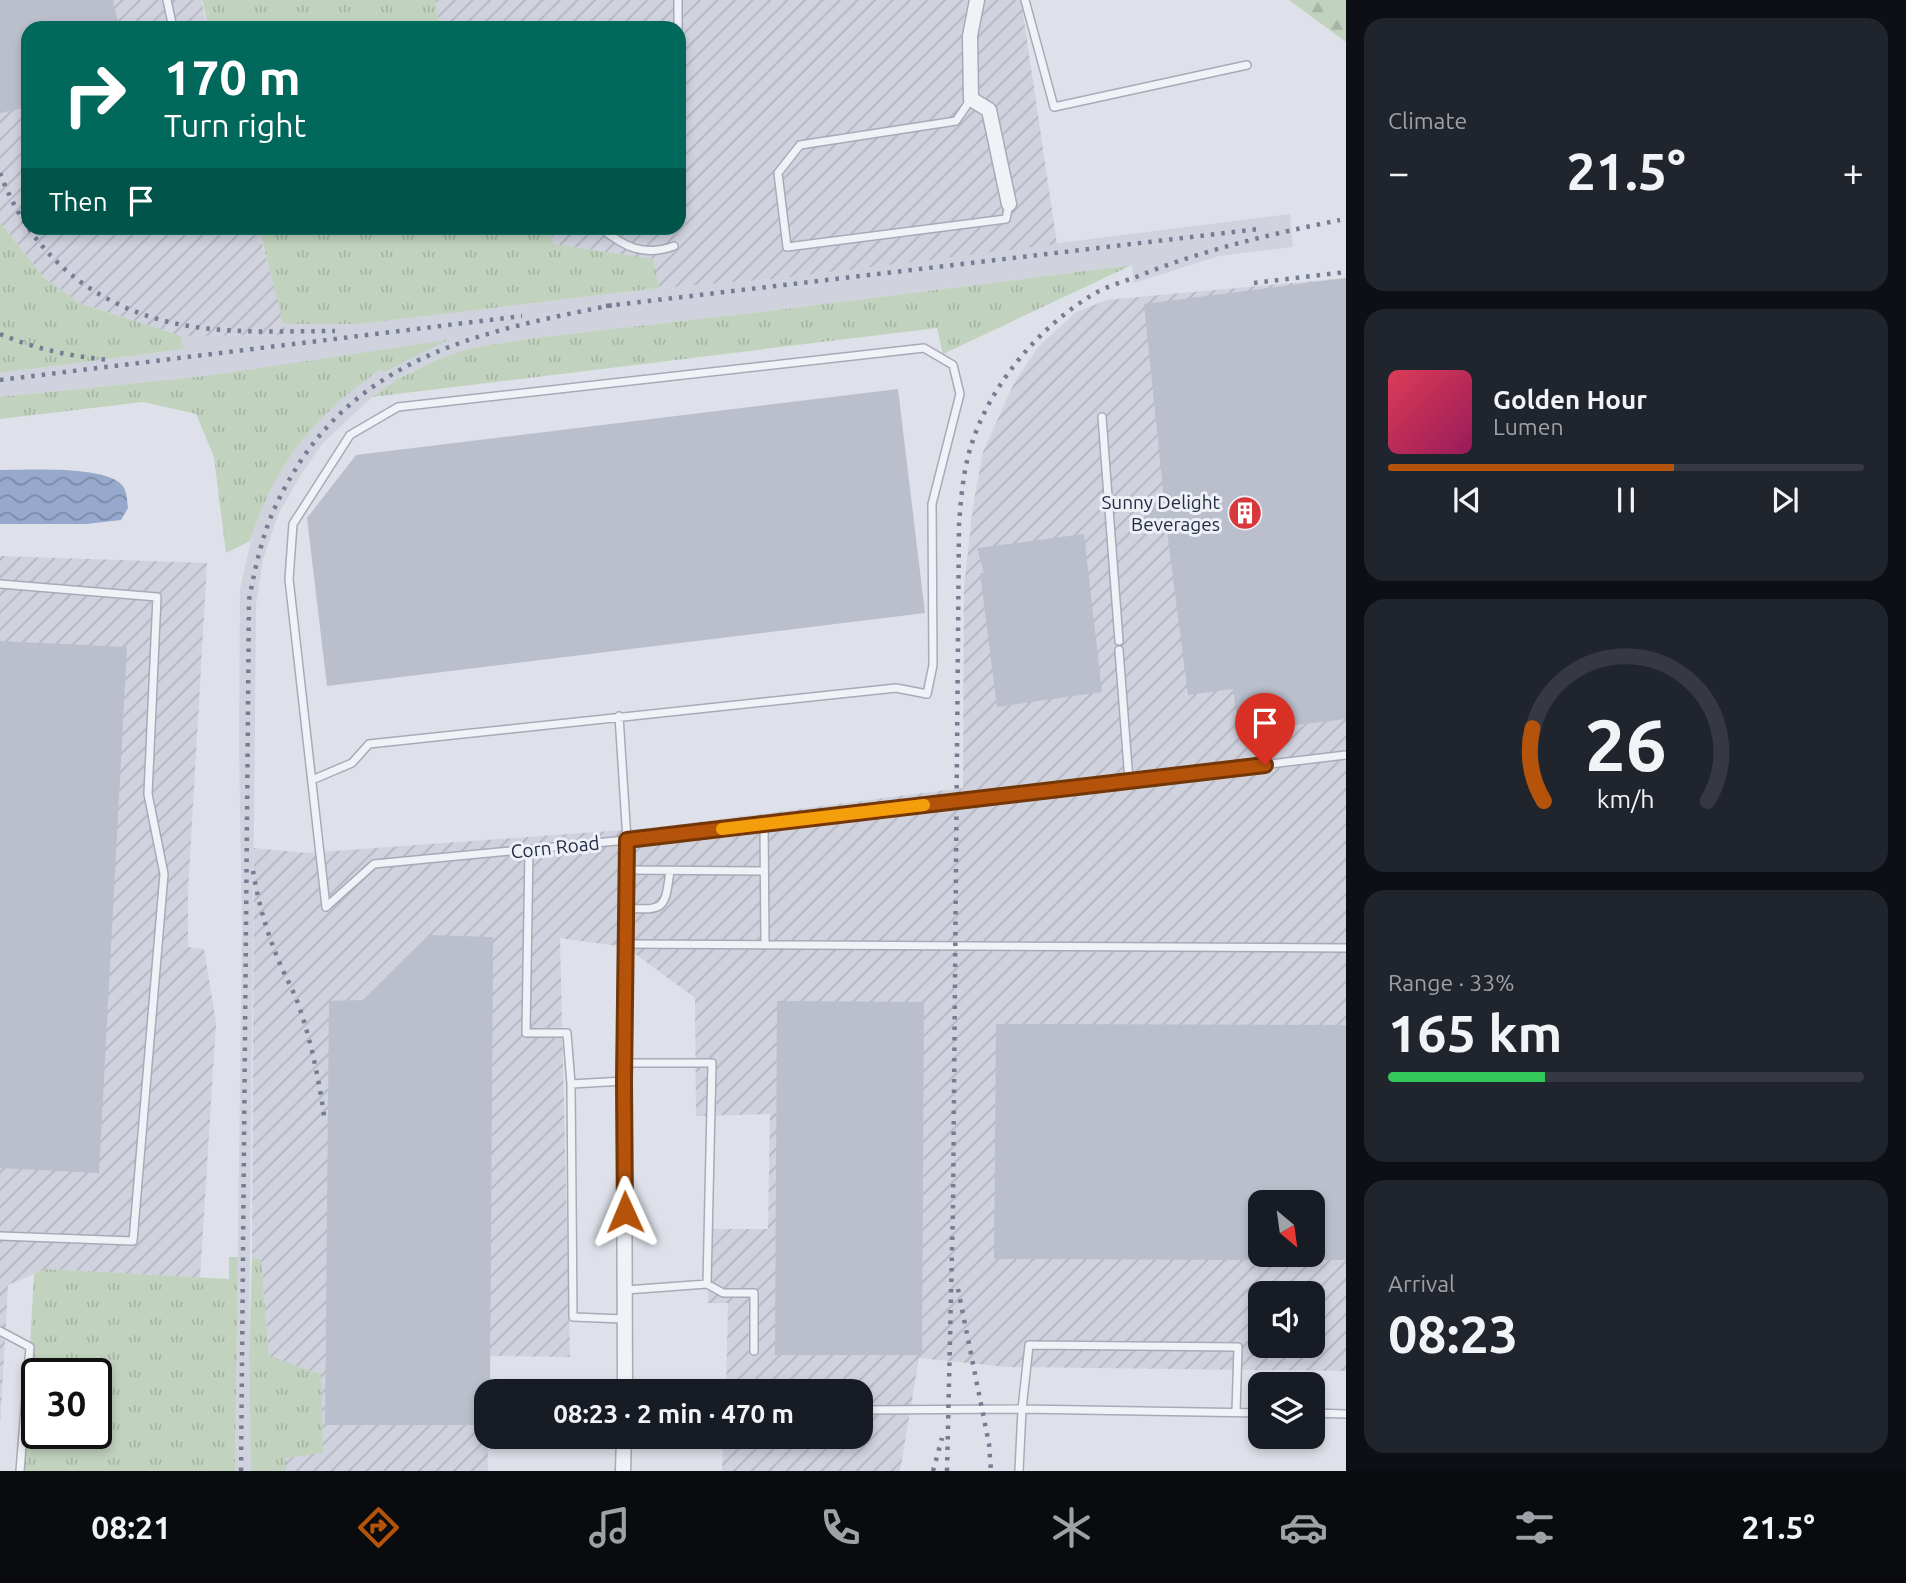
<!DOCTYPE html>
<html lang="en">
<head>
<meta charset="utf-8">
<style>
  :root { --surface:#171b24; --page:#20242c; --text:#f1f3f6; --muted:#9ea1a6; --line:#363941; --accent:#b45309 }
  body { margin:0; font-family:Ubuntu,sans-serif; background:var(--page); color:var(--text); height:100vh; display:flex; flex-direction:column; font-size:26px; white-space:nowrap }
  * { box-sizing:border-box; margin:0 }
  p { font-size:23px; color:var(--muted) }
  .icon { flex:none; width:38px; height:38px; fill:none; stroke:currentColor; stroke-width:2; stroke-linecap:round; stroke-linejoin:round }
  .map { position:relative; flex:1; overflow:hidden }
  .sheet { display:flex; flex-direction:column; gap:18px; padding:18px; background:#0d0f14; width:560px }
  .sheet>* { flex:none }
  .hud { position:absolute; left:21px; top:21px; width:665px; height:214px; border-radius:21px; box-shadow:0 4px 10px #0003; background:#00695c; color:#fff; overflow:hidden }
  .needle { width:46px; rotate:151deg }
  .fabs { position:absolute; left:1248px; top:1190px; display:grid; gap:14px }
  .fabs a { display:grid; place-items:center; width:77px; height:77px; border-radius:14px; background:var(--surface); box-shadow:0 4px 10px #0003; font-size:35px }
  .speed { position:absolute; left:21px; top:1358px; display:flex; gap:14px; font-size:35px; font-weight:700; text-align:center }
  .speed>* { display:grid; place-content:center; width:91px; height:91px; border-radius:50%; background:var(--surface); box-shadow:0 4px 10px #0003; line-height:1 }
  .speed .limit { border:4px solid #111; border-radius:10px; background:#fff; color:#111 }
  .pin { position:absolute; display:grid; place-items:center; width:60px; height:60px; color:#fff; margin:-72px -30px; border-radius:50% 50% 50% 0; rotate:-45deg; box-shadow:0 0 7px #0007 }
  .pin .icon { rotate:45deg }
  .me { position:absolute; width:77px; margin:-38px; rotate:359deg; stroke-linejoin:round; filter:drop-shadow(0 0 5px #0008) }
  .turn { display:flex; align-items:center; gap:24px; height:147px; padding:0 28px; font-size:32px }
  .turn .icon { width:91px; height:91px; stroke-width:2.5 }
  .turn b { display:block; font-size:49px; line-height:60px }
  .then { display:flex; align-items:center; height:66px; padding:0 28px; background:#0003; gap:14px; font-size:26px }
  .big { font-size:52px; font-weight:700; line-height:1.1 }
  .sheet .widget { flex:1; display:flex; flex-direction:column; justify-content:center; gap:10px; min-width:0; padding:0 24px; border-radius:21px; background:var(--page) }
  .sheet .dial { align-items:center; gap:0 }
  .dial svg { height:182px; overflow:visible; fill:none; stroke:var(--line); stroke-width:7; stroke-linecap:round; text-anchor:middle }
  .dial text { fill:var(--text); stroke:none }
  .song { display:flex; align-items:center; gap:21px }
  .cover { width:84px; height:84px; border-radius:10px; background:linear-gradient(135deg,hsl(350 70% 55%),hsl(330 70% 35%)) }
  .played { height:7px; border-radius:4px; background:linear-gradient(90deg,var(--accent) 60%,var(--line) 60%) }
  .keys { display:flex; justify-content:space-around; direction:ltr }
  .heat { display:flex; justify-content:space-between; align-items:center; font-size:38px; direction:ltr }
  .charge { height:10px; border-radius:5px; background:linear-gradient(90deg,#34c759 33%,var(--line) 0) }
  .trip { position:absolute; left:474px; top:1379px; width:399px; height:70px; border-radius:21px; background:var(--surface); box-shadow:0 4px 10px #0003; font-weight:700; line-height:70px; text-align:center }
  .dock { display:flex; height:112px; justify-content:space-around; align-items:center; background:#090b0e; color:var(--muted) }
  .dock .icon { width:49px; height:49px }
  .dock .selected { color:var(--accent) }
  .dock b { font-size:32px; color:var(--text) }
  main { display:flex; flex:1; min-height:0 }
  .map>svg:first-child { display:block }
</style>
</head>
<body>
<main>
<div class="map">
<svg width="1346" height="1471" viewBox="0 0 1346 1471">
  <defs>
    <pattern id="industrial-furrows" width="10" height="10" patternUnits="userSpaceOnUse" patternTransform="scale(1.75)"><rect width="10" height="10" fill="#d0d3de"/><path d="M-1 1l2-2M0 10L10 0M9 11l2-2" fill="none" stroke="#b2b5c0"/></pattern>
    <pattern id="grass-tufts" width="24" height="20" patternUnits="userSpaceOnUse" patternTransform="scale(1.75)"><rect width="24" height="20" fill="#c1d3be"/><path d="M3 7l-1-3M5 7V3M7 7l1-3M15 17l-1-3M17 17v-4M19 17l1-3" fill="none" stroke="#a6b5a4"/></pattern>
    <pattern id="forest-firs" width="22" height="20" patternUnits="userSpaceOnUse" patternTransform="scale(1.75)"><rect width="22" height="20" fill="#c1d3be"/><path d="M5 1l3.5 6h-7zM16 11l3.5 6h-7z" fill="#a6b5a4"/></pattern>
    <pattern id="water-waves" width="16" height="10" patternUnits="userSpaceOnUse" patternTransform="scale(1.75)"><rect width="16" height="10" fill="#96a9cc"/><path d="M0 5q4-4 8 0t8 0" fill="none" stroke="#7a8aa7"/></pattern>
  </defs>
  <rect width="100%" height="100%" fill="#dee1e9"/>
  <path fill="#d0d3de" d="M1290,214l3,33 -74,9 -85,27 -2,-18 -364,46 -234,27 -63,10 -32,11 -41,20 -26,18 -50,47 -22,32 -22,39 -15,44 -7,46 -7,746 2,104v16h-16l7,-542 -3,-184 1,-156 14,-62 13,-34 23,-38 35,-43 26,-23 29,-19 5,2 60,-31 -240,35 -205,21v-24l184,-24 -3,-13 105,-1 -3,-11h76l300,-36 114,-9z"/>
  <path fill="url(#industrial-furrows)" fill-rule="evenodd" d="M0,0h201l7,28h-180v200h230l29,107 -106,1 -101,-33 -37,-26 -43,-55z
    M435,0h586l36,244 -284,35 -114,9 -7,-29 -98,-15 -6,-16h131v-200h-239z
    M1346,278v1093l-339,-4 -88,-9 -19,113h-178l1,-34h138v-46h-135l2,-88h-20v-74h60l2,-115 -74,2 -1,-118 -69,-51 -66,-9 10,419 -84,-1 2,115h-202v-13l-17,-102 -8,-96 -9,-1 2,-411 53,5 344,-25 312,-40 1,-201 9,-81 10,-54 31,-69 24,-36 37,-34 31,-13zM1260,1202h52v53h-52zM1260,1293h52v53h-52z
    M0,556l207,7 -19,329v55l16,2 12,74 -16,255 -154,-9 -38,16 -8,141z"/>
  <path fill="url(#grass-tufts)" fill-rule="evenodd" d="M202,0h233l5,28h-231z
    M0,222l43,55 37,26 101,33 3,13 -184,24z
    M259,228h289l6,16 99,15 6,29 -300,36h-76z
    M1132,265l-189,89 -6,-26 -565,69 26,-18 41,-20 32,-11 63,-10 234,-27z
    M448,340l-63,32 -5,-2c-64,43 -107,96 -130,171l-24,12 -12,-96 -18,-43 -53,-12 -143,17v-22l205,-21z
    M229,1257h9l-3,214h-212l11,-197 11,-5 184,10zM37,1374h59v59h-59z
    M252,1259h9l8,97 52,18 2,79 -37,5v13h-35l-2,-120z"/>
  <path fill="url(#forest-firs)" d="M1289,0h57v42z"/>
  <path fill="url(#water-waves)" d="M0,470c28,0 107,-5 123,16 4,6 4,15 5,22l-7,12 -35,4h-86z"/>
  <path fill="#bbbfcc" d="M0,0h113l6,28h-91v79l-28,6z
    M1346,278v441l-107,13 -6,-43 -45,6 -22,-172 -20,2 -2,-21 20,-4 -20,-196z
    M898,389l27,224 -598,73 -20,-168 49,-63z
    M1084,534l18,158 -105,15 -17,-134h4l-7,-25z
    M0,641l127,6 -28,526 -99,-5z
    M429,935l64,2 -3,454h-4v34h-161l4,-424 34,-1z
    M777,1001l147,1 -2,353h-147z
    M996,1024l350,1v235h-34v-58h-52v58l-266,-1z"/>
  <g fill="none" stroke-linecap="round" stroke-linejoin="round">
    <g stroke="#a7abb7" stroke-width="10">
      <path id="service" d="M167,0l6,28
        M1025,0l29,107 193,-42
        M678,28v-28
        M971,99l-15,22 -156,24 -22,28 9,74 219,-28 3,-15
        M26,167h2
        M601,228c23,19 43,29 73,18
        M1102,417l17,224
        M0,584l157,13 -9,197 16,80 -31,367 -133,-5
        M1119,650l10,131
        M619,716l8,124
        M312,780l40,-17 17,-19 527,-56 31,6 6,-29 -1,-161 28,-110 -7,-29 -29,-17 -526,59 -48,28 -57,89 -4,55 37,328
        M764,824l1,120
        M529,849l-3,184h41l4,51 2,233 51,2
        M627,870l137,1
        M326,907l48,-43 253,-24 719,-85
        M627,908c38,3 38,0 43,-37
        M626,944l720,4
        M625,1063h87l-5,221
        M571,1084l53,-3
        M626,1290l81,-6 16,9h31v58
        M0,1331l30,16 -10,124
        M861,1410l161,-1 238,4
        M1312,1413l34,1
        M1019,1471l3,-62 7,-64 209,2 -2,65"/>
    </g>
    <g stroke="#a7abb7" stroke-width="17">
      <path id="minor" d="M977,0l-7,36 1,63 18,11 20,94
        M625,1391l-1,-310 3,-241
        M623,1471l1,-34"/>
    </g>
    <use href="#service" stroke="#f1f2f7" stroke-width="7"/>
    <use href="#minor" stroke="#f1f2f7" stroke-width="14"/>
    <path stroke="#767d93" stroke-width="4.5" stroke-dasharray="3.5 7" stroke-linecap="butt" d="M0,173c35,94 113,147 212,156 40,4 82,2 123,2
      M1254,283l92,-11
      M606,306l653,-77
      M0,334c35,15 73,23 111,26
      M0,380l522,-64
      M253,871c5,30 13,59 25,88 5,13 12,25 18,39 15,40 23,82 29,124
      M958,1289l31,155 2,27
      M241,1471l8,-871c4,-22 9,-45 16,-67 8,-25 21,-49 35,-71 72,-110 193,-133 313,-157
      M933,1471l9,-33
      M947,1471l6,-263 6,-684c2,-25 4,-53 12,-78 19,-61 67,-118 121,-151 13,-8 30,-13 44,-18 66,-27 135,-43 204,-57"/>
  </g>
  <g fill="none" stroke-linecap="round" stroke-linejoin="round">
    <g stroke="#753606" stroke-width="18">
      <path id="route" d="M625,1212l-1,-131 3,-241 638,-75"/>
    </g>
    <use href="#route" stroke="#b45309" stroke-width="12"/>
    <path stroke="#f59e0b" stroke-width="12" d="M722,829l202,-24"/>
  </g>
  <defs>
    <g id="building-disc" transform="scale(1.75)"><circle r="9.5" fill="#d8383b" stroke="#edf0f6"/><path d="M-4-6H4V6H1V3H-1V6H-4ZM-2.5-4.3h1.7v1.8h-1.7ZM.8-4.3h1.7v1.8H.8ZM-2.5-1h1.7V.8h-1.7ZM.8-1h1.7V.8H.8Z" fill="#fff"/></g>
  </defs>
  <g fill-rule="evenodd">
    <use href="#building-disc" x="1245" y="513"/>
  </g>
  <g text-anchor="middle" stroke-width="6" stroke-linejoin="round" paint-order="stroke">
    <g font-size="19" fill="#262c41" stroke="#edf0f6" text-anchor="end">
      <text x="1220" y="509">Sunny Delight<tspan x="1220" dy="22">Beverages</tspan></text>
    </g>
    <g font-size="19" fill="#262c41" stroke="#edf0f6">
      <text transform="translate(555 847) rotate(-6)" y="7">Corn Road</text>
    </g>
  </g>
</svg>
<div class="fabs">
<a><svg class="needle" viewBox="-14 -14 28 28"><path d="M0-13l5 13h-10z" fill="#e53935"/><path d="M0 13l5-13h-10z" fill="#9ea1a6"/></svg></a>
<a><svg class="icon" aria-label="sound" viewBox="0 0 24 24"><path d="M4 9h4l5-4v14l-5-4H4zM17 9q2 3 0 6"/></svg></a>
<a><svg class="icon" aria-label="layers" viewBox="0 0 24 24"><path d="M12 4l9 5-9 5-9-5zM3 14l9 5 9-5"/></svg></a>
</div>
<div class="speed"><div class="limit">30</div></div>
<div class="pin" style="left:1265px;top:765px;background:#d93025"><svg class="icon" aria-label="arrive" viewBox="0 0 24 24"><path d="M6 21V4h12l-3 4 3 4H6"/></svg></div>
<svg class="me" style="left:625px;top:1212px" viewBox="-20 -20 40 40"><path d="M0-17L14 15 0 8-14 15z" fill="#b45309" stroke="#fff" stroke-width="4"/></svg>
<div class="trip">08:23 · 2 min · 470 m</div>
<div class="hud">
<div class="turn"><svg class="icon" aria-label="right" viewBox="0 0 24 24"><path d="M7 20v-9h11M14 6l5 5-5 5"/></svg><div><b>170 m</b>Turn right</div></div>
<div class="then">Then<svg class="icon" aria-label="arrive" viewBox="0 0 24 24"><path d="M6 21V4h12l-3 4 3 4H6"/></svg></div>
</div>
</div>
<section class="sheet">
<div class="widget"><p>Climate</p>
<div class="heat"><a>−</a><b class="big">21.5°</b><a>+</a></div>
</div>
<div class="widget">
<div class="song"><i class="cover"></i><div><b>Golden Hour</b><p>Lumen</p></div></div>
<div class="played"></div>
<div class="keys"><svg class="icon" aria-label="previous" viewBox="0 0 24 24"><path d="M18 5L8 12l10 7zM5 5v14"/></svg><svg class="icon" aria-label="pause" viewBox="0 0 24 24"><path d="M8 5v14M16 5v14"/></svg><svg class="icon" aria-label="next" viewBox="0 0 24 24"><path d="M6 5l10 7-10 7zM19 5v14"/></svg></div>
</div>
<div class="widget dial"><svg viewBox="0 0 100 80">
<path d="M14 69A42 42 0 1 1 86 69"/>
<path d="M14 69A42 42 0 0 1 9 37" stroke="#b45309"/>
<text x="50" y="56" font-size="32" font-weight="700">26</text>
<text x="50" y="72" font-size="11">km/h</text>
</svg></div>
<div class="widget"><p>Range · 33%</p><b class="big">165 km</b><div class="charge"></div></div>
<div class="widget"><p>Arrival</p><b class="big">08:23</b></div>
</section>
</main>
<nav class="dock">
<b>08:21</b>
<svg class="icon selected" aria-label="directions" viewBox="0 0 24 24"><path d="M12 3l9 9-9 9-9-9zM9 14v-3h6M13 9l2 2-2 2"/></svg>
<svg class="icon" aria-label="music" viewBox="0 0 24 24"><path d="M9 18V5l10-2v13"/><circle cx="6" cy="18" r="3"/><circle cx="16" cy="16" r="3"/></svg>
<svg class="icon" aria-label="phone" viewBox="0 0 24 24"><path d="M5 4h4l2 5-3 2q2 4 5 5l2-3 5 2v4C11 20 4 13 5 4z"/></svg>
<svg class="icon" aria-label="climate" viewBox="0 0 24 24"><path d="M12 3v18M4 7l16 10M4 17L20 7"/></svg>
<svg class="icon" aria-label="car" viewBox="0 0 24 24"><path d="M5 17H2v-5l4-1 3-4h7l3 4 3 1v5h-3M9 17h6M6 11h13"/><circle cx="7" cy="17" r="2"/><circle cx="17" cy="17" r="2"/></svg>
<svg class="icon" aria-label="filters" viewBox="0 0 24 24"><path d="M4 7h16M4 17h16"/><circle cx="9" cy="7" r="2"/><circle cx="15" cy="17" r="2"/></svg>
<b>21.5°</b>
</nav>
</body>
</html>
